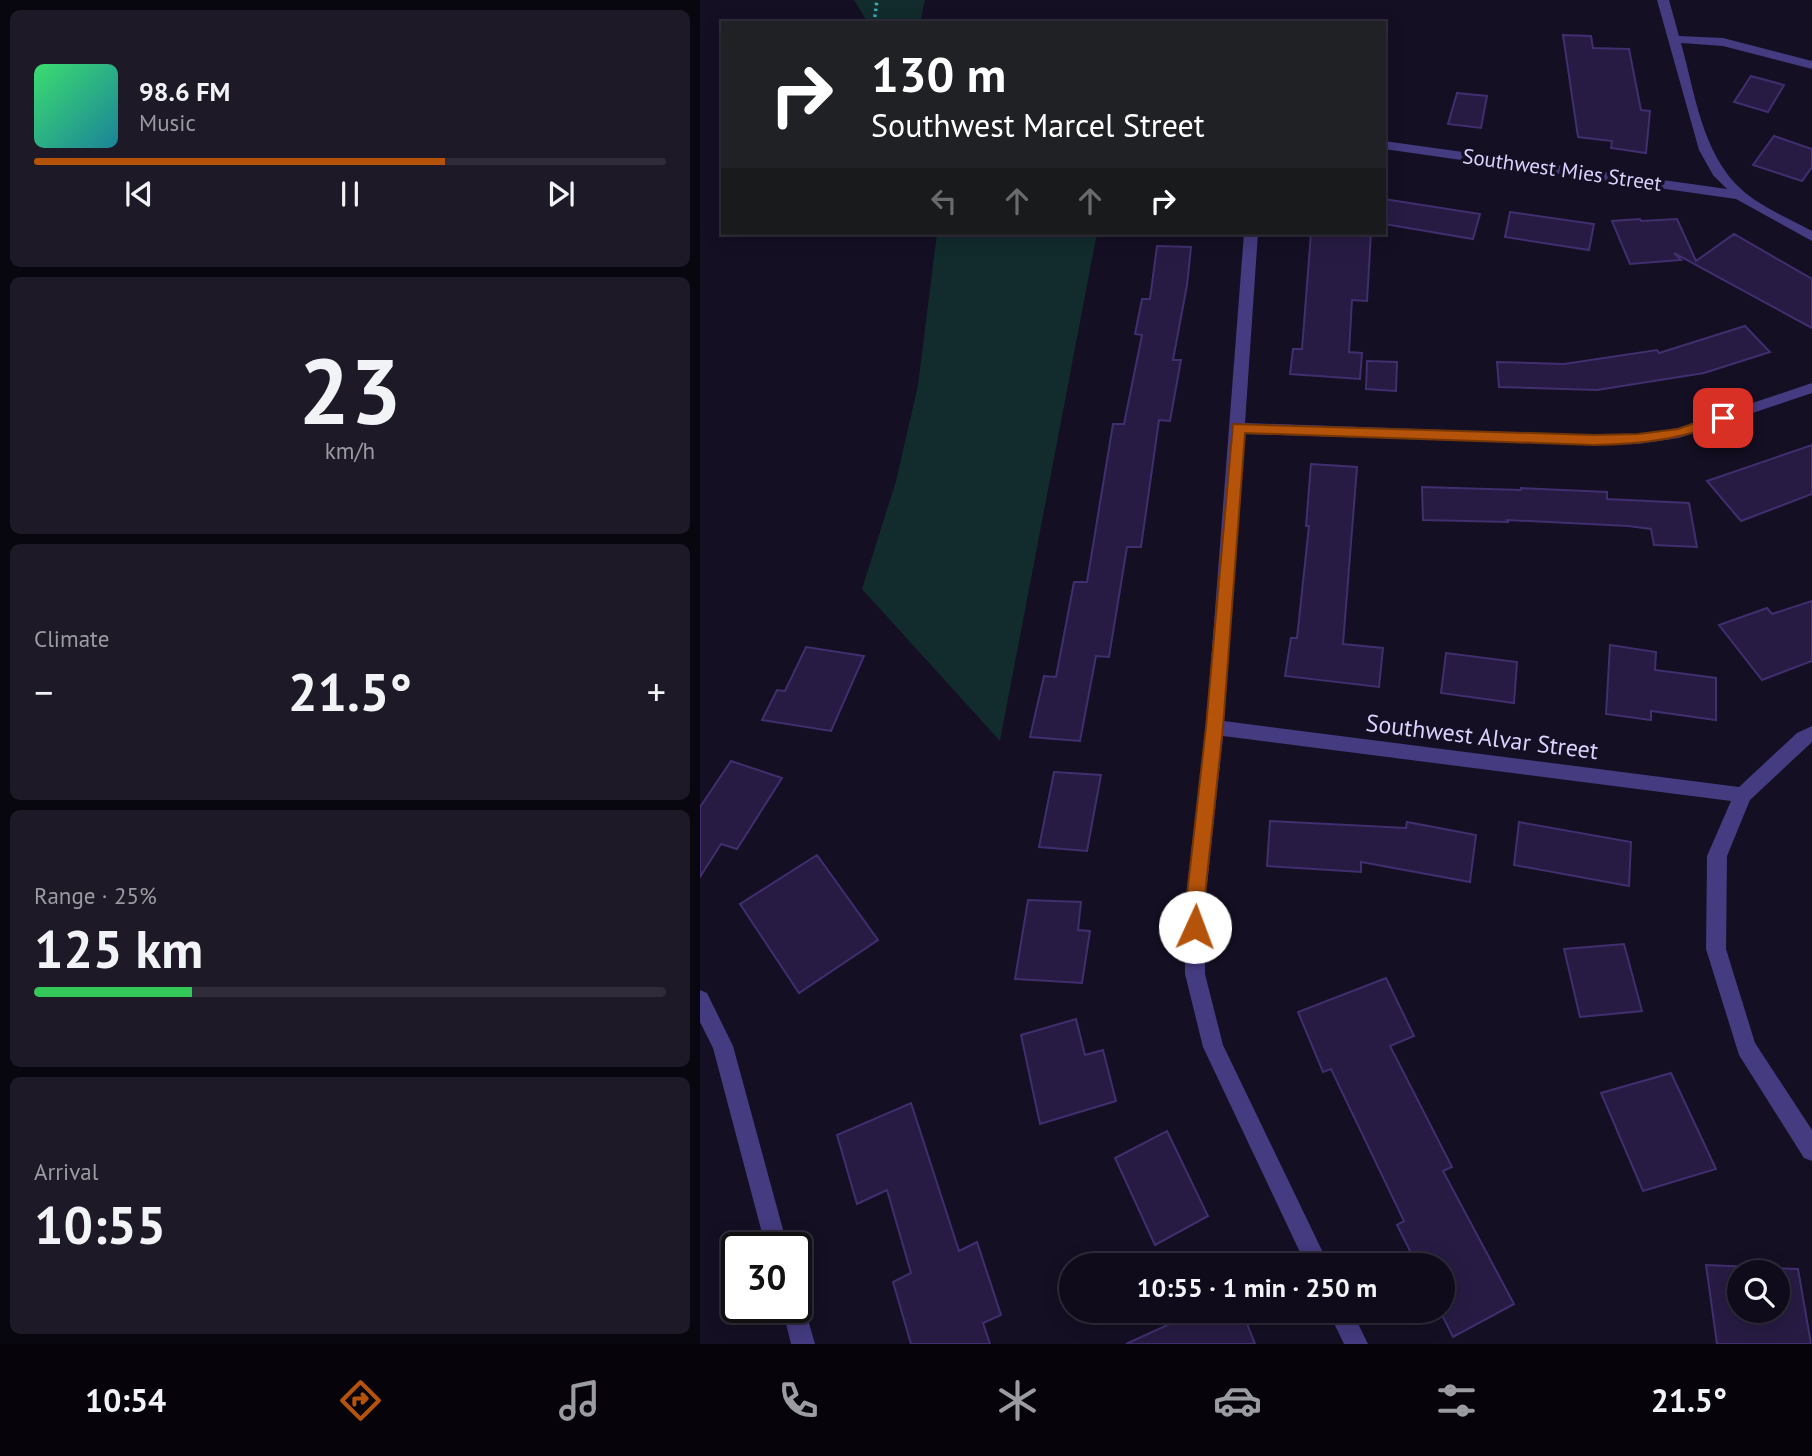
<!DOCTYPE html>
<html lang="en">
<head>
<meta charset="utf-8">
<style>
  :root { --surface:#0f0b1a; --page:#1d1927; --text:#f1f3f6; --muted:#9b9ba2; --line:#2f2b39; --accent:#b45309 }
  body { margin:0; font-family:"PT Sans",sans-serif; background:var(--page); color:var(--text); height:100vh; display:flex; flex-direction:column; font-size:26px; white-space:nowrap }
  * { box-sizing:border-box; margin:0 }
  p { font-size:23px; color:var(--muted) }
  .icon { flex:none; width:38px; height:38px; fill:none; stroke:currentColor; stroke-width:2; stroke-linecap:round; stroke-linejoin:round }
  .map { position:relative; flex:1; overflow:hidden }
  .sheet { display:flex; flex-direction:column; gap:10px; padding:10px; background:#08060e; width:700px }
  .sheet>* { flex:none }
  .hud { position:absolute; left:21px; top:21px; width:665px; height:214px; border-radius:0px; box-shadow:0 4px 18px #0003,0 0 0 2px var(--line); background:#202124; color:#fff; overflow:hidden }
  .fabs { position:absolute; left:1027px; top:1260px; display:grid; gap:14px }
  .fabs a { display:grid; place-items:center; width:63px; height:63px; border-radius:50%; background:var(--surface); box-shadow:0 4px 18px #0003,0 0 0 2px var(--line); font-size:35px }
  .speed { position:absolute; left:21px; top:1232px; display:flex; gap:14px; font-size:35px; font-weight:700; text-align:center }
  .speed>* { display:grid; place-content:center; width:91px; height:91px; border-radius:50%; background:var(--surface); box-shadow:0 4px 18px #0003,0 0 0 2px var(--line); line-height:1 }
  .speed .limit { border:4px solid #111; border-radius:10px; background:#fff; color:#111 }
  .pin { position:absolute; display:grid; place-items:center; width:60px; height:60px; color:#fff; margin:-30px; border-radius:14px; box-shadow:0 4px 10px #0006 }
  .me { position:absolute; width:77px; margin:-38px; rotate:2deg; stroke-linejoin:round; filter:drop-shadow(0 0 5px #0008) }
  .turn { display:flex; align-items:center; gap:24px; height:147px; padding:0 35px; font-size:32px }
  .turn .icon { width:91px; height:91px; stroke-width:2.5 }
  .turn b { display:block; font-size:49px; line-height:60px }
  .lanes { display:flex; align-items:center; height:66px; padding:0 35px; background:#0003; justify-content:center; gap:35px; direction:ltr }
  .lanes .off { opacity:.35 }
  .big { font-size:52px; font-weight:800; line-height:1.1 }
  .sheet .tile { flex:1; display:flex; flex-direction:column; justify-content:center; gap:10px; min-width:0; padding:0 24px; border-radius:10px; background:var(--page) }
  .sheet .dial { align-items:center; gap:0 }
  .dial b { font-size:91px; line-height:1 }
  .song { display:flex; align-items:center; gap:21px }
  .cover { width:84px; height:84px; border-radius:10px; background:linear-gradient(135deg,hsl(140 70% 55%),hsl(190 70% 35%)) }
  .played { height:7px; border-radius:4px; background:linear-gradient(90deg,var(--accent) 65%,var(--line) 65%) }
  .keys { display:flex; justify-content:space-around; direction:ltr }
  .heat { display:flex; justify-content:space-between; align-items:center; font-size:38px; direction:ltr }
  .charge { height:10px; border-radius:5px; background:linear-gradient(90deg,#34c759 25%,var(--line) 0) }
  .trip { position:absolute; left:359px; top:1253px; width:396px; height:70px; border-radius:35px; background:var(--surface); box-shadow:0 4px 18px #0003,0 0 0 2px var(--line); font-weight:800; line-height:70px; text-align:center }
  .tab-bar { display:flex; height:112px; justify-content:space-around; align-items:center; background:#06040a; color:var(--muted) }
  .tab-bar .icon { width:49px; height:49px }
  .tab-bar .active { color:var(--accent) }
  .tab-bar b { font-size:32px; color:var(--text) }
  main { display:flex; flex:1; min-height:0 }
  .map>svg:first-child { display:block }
</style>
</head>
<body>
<main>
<section class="sheet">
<div class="tile">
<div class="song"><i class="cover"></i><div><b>98.6 FM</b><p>Music</p></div></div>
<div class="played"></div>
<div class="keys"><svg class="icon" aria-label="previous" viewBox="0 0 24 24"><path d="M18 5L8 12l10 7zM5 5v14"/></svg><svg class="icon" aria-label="pause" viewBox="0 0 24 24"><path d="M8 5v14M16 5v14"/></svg><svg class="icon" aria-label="next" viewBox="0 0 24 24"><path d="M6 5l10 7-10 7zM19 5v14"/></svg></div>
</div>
<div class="tile dial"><b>23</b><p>km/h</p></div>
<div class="tile"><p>Climate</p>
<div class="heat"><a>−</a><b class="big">21.5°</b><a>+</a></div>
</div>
<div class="tile"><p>Range · 25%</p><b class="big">125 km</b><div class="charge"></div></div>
<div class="tile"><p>Arrival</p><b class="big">10:55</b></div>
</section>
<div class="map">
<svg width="1112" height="1344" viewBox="0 0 1112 1344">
  <rect width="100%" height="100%" fill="#140f23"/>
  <path fill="#122b2d" d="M154,0h71l-5,23h-52z
    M237,233h160l-97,508 -138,-152 34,-108 22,-96z"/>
  <path fill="#271b43" stroke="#412e6f" stroke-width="2" fill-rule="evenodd" d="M863,35l28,1 2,12 36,1 12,61 9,1 -4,42 -35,-5 1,-7 -34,-4z
    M1051,76l33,9 -16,27 -34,-10z
    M757,93l30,3 -6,32 -33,-4z
    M1074,136l38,13v18l-10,14 -49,-16z
    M684,199l96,15 -7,25 -89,-15z
    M810,212l84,12 -5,26 -84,-13z
    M940,219l1,2 36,-2 19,42 38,-27 78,45v49l-138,-75 7,7 -51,4 -18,-43z
    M611,233h60l-4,68 -15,-1 -3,52 13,1 -2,26 -70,-5 3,-25h9z
    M457,246l34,1 -4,38 -14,75h8l-11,61 -11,-1 -18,127h-14l-18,110 -13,-1 -16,85 -50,-4 14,-61 12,1 18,-95h13l26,-158h11l18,-89 -7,-1 7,-35h8z
    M1045,326l25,26 -66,21 -107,17 -98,-3 -2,-25 67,2 93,-14 2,3z
    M667,361l30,1 -1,29 -30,-2z
    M1112,445v49l-71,27 -34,-40z
    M611,464l46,3 -14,177 40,4 -4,39 -94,-11 6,-38h6l12,-112h-3z
    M722,487l99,3v-2l86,4v7l82,4 8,44 -43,-2 -3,-16 -23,-3 -121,-6 1,2 -85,-2z
    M1112,601v60l-50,19 -43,-55 48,-17 5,6z
    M910,645l46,7 -1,18 61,8v42l-65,-9v9l-45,-6z
    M106,647l58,9 -33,75 -69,-11 15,-30 8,1z
    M746,653l71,9 -3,41 -73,-10z
    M31,761l51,17 -45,71 -16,-5 -21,33v-70z
    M354,772l47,3 -14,76 -48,-4z
    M570,821l136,7 1,-6 69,13 -6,47 -109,-20v10l-94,-6z
    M819,822l112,20 -2,44 -115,-21z
    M117,855l61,85 -79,53 -59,-89z
    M328,900l53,2 -3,28 12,1 -8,52 -67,-4z
    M924,944l18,67 -62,6 -16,-68z
    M686,978l28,58 -24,10 62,121 -9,4 71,133 -61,33 -13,-26 2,-46h-25l-20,-40 7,-4 -73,-152 -8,3 -25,-60z
    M376,1019l9,36 18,-5 13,51 -76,23 -19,-89z
    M971,1073l45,96 -73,22 -42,-98z
    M211,1103l48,148 18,-9 24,73 -18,8 7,21h-79l-18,-62 18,-9 -24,-83 -30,14 -20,-69z
    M467,1131l41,85 -53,29 -40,-87z
    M1006,1265l92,4 13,75h-94zM1040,1272h38v39h-38z
    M498,1311h44l13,33h-129z"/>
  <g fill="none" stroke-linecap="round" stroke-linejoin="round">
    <path stroke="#33aeb1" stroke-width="3.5" stroke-dasharray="2.5 3.5" stroke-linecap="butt" d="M174,23l3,-23"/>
    <path fill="#443b81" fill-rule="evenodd" d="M957,0h12l10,36 44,2 89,23v8l-89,-23 -42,-3c14,50 21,111 61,147 19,17 48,29 70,41v10l-76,-42 -352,-50v-8l343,48 -14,-14 -14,-25z
      M544,233h14l-13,190 349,12 44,-1 40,-6 134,-45v10l-133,45 -41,6 -44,1 -350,-11 -20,287 515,66 58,-54 15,-7v16l-62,58 -23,56 -1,93 29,94 57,87v31l-8,-3 -65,-103 -33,-106 1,-93 24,-55 -508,-65 -18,168v70l18,71 106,220h-23l-103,-218 -18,-73v-70l21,-177z
      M0,990l7,3 26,53 55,202h-22l-53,-200 -13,-26z
      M96,1296l6,3 13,45h-24l-9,-37h14z
      M628,1311h24l16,33h-24z"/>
  </g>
  <path fill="#b45309" stroke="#753606" stroke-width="2" d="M1023,413l5,2v7c-50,17 -81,22 -134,23l-349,-12 -22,294 -19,177 -3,29 -6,2 -6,-2 -3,-6v-23l20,-177 27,-303 361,11 44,-1 40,-5z"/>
  <g text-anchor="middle" stroke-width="7" stroke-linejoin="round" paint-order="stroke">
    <g font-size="21" fill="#dbd2fe" stroke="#140f23">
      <text transform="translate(862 170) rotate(8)" y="7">Southwest Mies Street</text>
    </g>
    <g font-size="24" fill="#dbd2fe" stroke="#140f23">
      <text transform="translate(782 737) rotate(7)" y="8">Southwest Alvar Street</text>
    </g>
  </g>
</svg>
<div class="fabs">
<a><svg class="icon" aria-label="search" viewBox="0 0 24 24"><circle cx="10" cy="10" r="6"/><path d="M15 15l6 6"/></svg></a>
</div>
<div class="speed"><div class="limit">30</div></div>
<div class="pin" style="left:1023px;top:418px;background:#d93025"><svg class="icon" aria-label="arrive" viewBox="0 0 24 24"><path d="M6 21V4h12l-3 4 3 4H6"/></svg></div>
<svg class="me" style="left:495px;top:927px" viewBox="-20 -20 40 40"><circle r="19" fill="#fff"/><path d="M0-13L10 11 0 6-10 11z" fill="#b45309"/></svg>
<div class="trip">10:55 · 1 min · 250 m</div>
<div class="hud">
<div class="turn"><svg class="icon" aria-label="right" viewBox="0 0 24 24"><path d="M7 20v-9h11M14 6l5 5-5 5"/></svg><div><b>130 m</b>Southwest Marcel Street</div></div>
<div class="lanes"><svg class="icon off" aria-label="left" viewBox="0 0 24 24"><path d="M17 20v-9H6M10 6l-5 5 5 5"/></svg><svg class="icon off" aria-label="ahead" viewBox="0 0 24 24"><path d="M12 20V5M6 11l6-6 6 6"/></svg><svg class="icon off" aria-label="ahead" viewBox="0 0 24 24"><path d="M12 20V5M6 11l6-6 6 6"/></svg><svg class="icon" aria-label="right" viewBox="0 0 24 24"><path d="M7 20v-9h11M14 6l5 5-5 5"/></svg></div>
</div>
</div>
</main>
<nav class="tab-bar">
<b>10:54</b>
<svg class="icon active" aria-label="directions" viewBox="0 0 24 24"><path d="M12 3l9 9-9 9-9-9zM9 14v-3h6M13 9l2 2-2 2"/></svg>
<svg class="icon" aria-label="music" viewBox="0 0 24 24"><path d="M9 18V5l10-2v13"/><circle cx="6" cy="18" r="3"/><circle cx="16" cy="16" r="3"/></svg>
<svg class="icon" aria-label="phone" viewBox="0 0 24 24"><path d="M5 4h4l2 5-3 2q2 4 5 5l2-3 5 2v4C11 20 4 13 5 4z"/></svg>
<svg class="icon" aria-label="climate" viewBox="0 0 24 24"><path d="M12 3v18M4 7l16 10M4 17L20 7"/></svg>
<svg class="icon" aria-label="car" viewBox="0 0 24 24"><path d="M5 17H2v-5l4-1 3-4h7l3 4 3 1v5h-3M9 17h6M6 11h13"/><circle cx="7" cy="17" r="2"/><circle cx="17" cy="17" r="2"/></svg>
<svg class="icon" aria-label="filters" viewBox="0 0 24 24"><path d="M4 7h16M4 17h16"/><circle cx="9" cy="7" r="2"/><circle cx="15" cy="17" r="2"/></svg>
<b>21.5°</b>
</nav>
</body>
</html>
